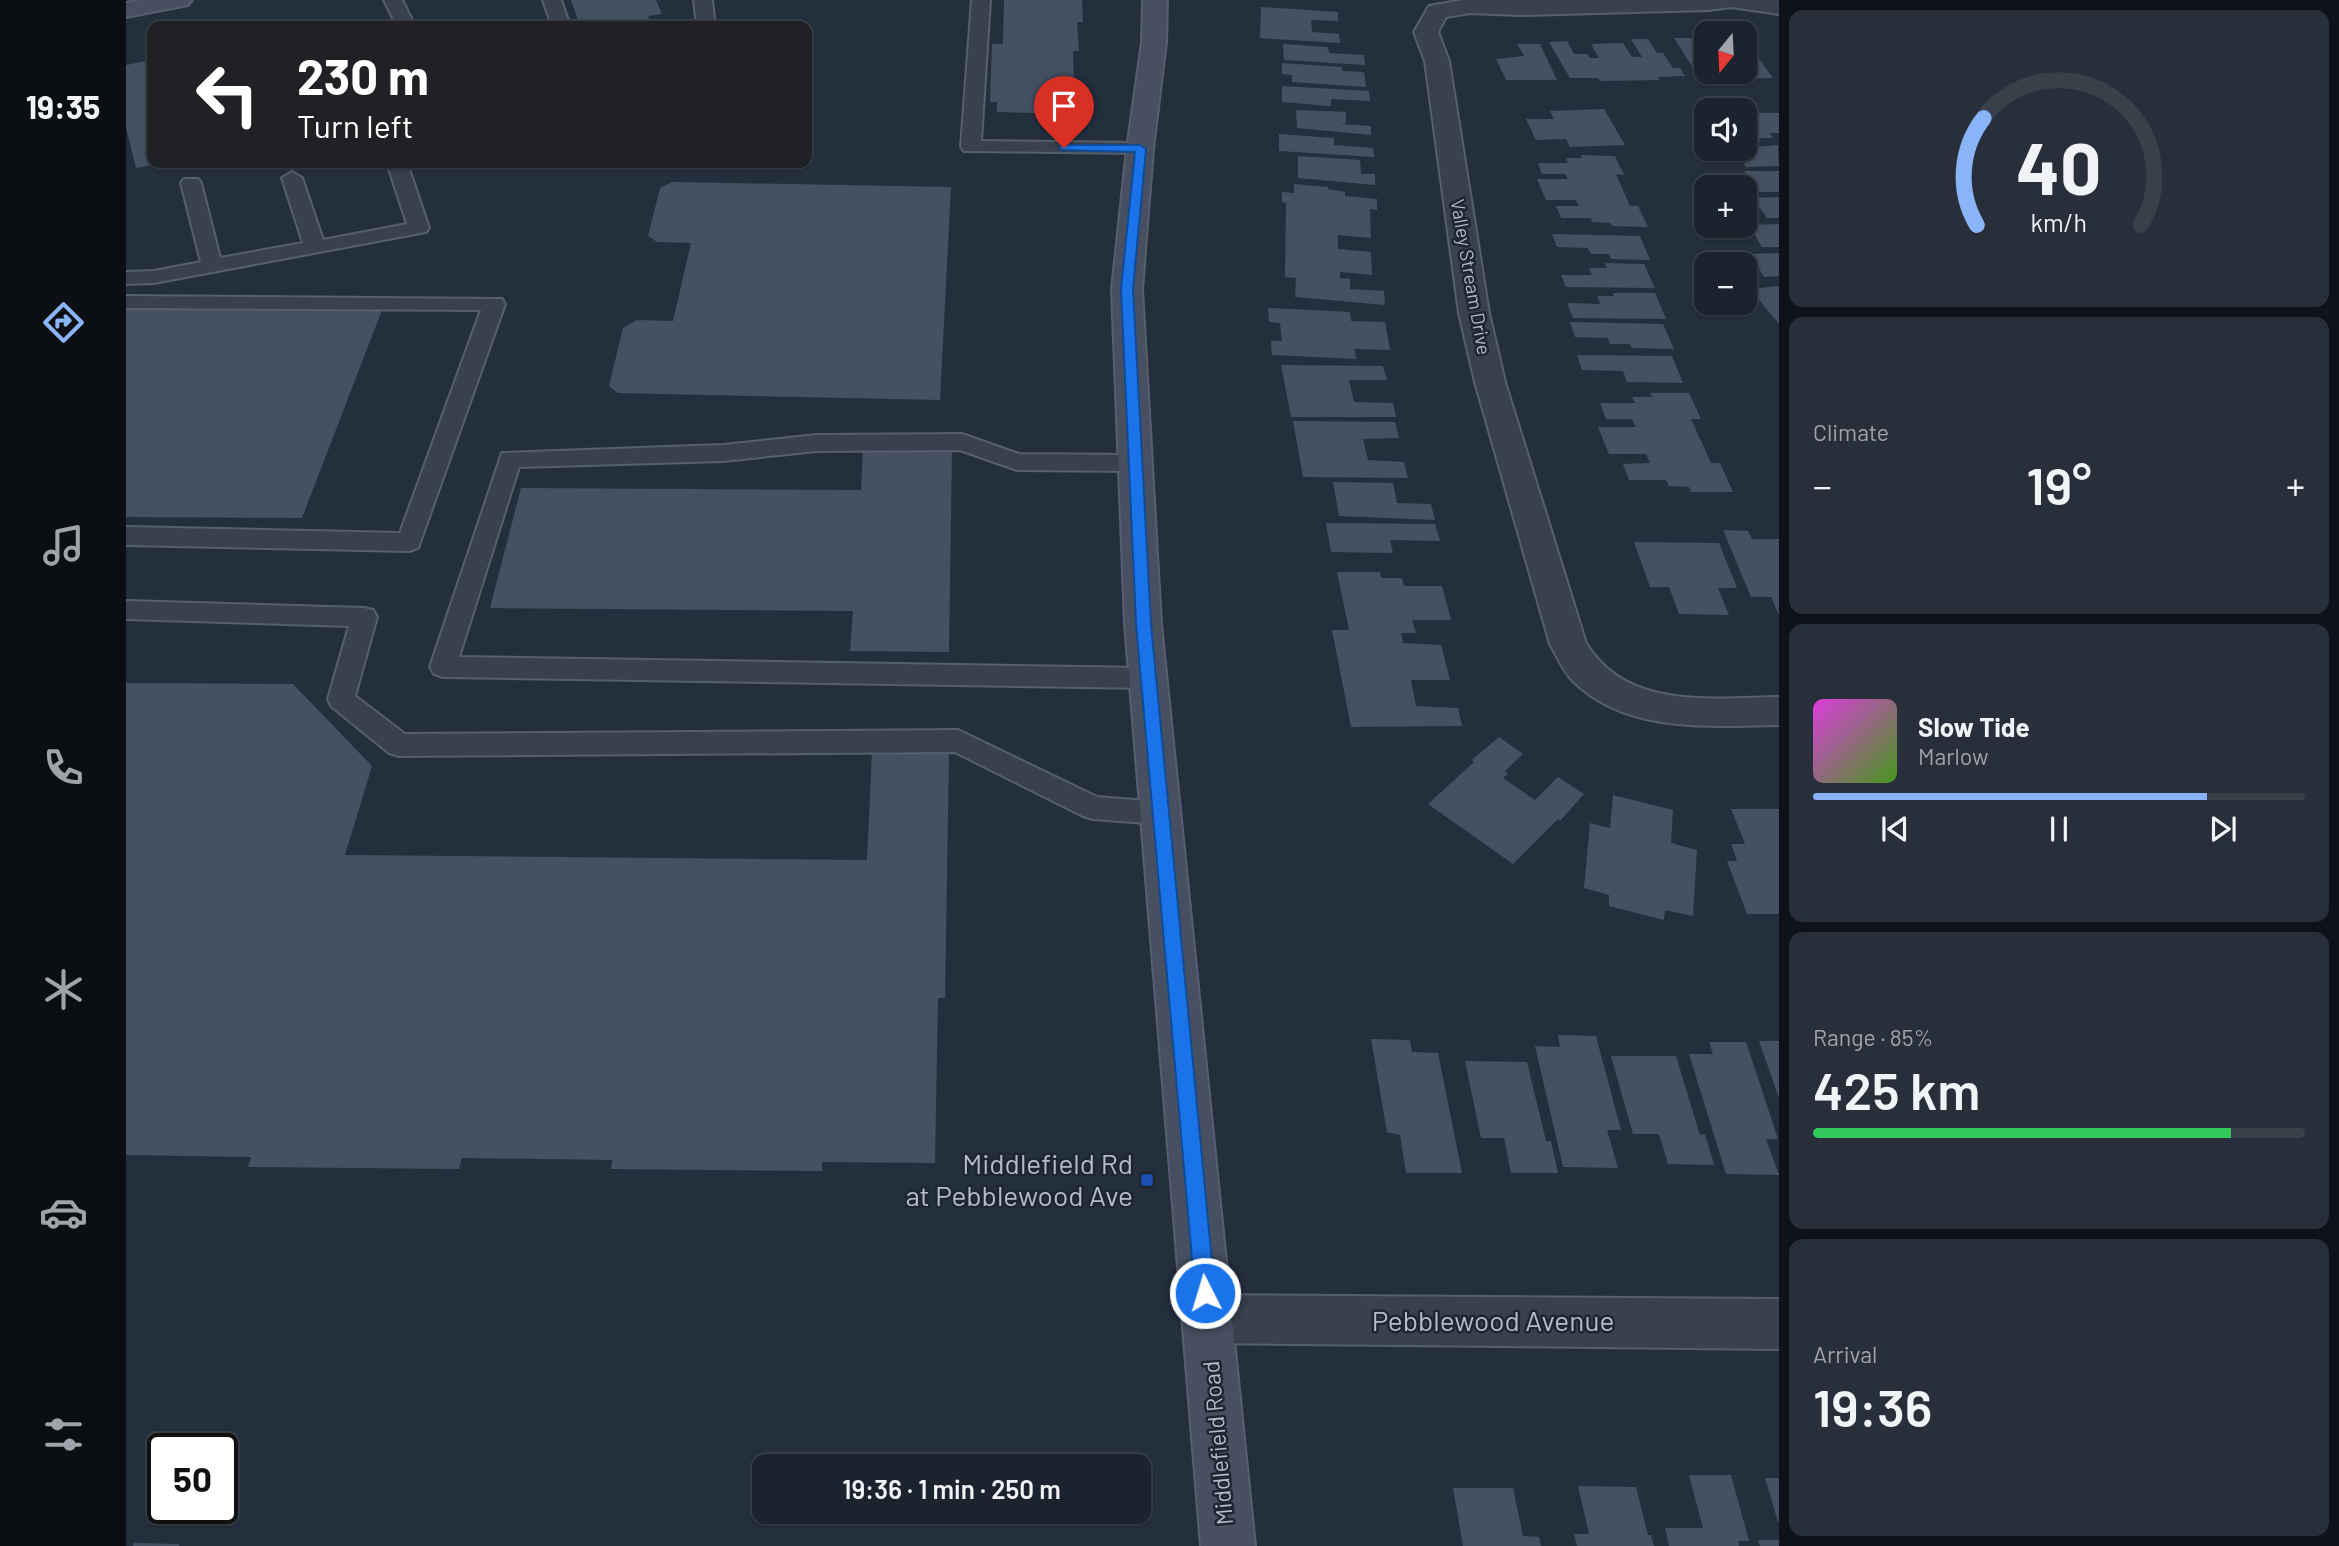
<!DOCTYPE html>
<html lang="en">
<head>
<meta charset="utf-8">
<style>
  :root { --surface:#1b232e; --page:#282f3a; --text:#f1f3f6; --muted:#a0a4aa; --line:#39404a; --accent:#8ab4f8 }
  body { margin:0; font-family:Barlow,sans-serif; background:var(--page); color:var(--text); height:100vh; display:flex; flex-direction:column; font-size:26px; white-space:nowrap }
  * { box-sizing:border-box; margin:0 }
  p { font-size:23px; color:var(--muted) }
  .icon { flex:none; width:38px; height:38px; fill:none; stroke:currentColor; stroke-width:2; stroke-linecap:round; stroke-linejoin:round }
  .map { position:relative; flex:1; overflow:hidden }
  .drawer { display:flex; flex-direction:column; gap:10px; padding:10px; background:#0f1319; width:560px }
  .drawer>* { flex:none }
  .hud { position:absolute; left:21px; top:21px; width:665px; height:147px; border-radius:14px; box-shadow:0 2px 5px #0004,0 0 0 2px var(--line); background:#202124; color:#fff; overflow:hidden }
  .needle { width:46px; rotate:198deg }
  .buttons { position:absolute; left:1568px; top:21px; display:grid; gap:14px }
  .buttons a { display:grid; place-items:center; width:63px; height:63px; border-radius:14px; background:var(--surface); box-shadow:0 2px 5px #0004,0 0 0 2px var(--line); font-size:35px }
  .speed { position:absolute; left:21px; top:1433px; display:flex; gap:14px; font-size:35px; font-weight:700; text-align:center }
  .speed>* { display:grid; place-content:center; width:91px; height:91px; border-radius:50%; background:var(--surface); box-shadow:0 2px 5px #0004,0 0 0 2px var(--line); line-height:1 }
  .speed .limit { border:4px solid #111; border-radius:10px; background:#fff; color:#111 }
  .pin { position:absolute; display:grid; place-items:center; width:60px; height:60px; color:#fff; margin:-72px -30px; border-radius:50% 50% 50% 0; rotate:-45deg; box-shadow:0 0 7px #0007 }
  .pin .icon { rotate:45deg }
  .me { position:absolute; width:77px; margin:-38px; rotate:355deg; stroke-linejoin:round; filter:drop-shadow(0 0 5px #0008) }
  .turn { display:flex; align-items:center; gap:24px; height:147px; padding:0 35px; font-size:32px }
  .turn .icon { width:91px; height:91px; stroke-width:2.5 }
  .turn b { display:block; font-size:49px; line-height:60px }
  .big { font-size:52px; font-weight:600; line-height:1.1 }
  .drawer .widget { flex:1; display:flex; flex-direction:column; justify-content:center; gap:10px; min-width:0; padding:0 24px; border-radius:14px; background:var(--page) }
  .drawer .dial { align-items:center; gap:0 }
  .dial svg { height:182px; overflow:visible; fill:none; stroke:var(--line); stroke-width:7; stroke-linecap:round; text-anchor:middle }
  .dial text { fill:var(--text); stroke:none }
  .song { display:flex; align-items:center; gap:21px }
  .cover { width:84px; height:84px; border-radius:10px; background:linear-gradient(135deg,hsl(300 70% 55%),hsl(100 70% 35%)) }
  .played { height:7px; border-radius:4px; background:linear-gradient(90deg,var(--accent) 80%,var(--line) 80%) }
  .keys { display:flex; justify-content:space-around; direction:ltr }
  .heat { display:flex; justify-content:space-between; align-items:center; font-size:38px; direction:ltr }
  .charge { height:10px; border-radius:5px; background:linear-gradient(90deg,#34c759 85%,var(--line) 0) }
  .trip { position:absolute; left:626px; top:1454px; width:399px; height:70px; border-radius:14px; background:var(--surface); box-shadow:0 2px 5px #0004,0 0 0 2px var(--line); font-weight:600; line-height:70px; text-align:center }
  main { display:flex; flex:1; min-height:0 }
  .tabs { display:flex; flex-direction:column; width:126px; justify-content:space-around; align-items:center; background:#0b0e12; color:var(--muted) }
  .tabs .icon { width:49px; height:49px }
  .tabs .current { color:var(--accent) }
  .tabs b { font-size:32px; color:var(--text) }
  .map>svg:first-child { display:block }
</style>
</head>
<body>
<main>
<nav class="tabs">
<b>19:35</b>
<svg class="icon current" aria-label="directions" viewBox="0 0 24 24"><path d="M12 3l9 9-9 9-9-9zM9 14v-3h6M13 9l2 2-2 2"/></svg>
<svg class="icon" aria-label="music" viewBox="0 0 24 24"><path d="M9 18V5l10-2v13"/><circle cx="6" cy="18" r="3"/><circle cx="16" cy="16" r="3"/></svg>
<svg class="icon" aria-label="phone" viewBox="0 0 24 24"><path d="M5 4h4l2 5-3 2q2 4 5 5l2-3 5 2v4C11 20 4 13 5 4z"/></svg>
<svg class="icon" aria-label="climate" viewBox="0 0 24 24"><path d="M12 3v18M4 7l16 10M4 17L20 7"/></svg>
<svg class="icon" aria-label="car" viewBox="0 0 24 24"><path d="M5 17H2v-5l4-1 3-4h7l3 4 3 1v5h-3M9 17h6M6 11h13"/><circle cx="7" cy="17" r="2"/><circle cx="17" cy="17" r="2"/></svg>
<svg class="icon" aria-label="filters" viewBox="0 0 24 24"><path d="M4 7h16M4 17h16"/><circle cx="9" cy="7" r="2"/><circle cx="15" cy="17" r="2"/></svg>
</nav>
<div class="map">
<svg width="1653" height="1546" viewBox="0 0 1653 1546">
  <rect width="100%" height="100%" fill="#242f3e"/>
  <path fill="#455162" d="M445,0h85l6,14 -14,2 5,10h-73z
    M878,0h78l1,22h-6l2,29h-6l1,34h-7l1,29 -71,-2v-10h-7l2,-58h11z
    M1135,7l77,5v9l-27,-1 1,12 27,2 1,9 -80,-5z
    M1548,38h17l11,18h4v16h21l6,9 -31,1z
    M1505,39h17l9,14h6l10,15h7l5,8 -27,1 2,3 -60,1 -2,-3h-28l-21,-36 18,-1 7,13h13l3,4h9l-8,-14 32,-1 9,14h10z
    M1619,42l8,9 20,27 -30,1 -5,-7h7z
    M1157,44l45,3 1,6 35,2 1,10 -81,-5z
    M1391,44h23l17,36h-51l-10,-21 28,-3z
    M26,60v105l-16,3 -10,-41v-62z
    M1156,63l60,4v4l22,1 2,15 -74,-5v-7l-10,-1z
    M1156,86l87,5 1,10 -39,-2v7l-49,-4z
    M1571,106h22l2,4h-15v10z
    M1619,108h8l3,5h23v20h-10l4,5h-14l2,4h-16z
    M1478,109l21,36 -55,2 -4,-8 -30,1 -10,-21h28l-4,-8z
    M1170,110l50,2v11l-5,1 30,2v9l-74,-7z
    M1153,134l55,4v7l39,3 1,9 -95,-6z
    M1652,145l1,21 -33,1 -12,-18z
    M1455,155l34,1 9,19 -8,-1 14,32h8l10,21 -36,-1 -2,-3 -18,-1 -1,-4h-30l-5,-12h23l-3,-6h-30l-9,-21h31l-3,-5h-23l-4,-11h30l-2,-5h16z
    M1172,156l62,4 1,14h14v11l-77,-7z
    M1618,171h35v21h-22z
    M546,182l279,5 -11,213 -322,-7 -9,-7 14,-58 14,-8 36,1 18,-78 -34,-1 -9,-6 12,-48z
    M1168,184l34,3v2l17,3v4l32,3v11l-7,-1 1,29 -33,-3v14l33,3 1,23 -32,-3v6l10,1v10l34,2 1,14 -90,-8 1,-19 -11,-1 1,-74 -4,-1v-10l12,1z
    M1653,197v21h-12l-14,-20z
    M1653,224v23h-17l-13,-22z
    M1426,234l88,2 10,24 -39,-1 -2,-5h-18l-3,-6 -31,-1z
    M1653,253v23l-15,1 -14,-23z
    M1479,263l39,1 11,24 -89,-1 -5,-12h31l-3,-7h18z
    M1653,286v38l-29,-35z
    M1487,293h42l11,26 -93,-1 -6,-15 33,1 -3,-8h17z
    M1142,308l82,4 1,9 34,1 5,28 -35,-1 1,10 -84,-4 -1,-14h11l-2,-18 -11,-1z
    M0,309l256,1 -80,208 -176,-1z
    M1444,322l93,2 11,25 -42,-1 -2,-4h-20l-2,-6 -33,-1z
    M1451,355l95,1 11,27 -56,-1 -4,-11 -41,-1z
    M1155,365l102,1 4,14h-38l5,22 39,1 3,14h-105z
    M1524,393h39l12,26h-10l20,44h9l13,29h-42l-2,-5 -20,-1 -3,-6h-37l-6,-16 27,-1 -4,-9h-37l-11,-27h38l-4,-8h-26l-6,-16h35l-3,-6h20z
    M1167,421l102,1 4,16 -36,1 5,21 36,2 4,16 -105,-1z
    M737,448h89l-3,204 -99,-1 3,-40 -363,-3 31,-120 340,2z
    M1207,482l60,1 4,20 34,1 4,16 -96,-4z
    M1200,523l109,1 5,17 -50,-1 3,13 -62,-1z
    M1597,530l25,1 4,8h27v76l-8,-18h-20z
    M1508,542l85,1 18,45h-19l11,27 -50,-1 -10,-27h-19z
    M1211,572h43l1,6h21l2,8h38l9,34h-39l4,13h-15l2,10 38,2 9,35h-39l5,26 42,2 4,18 -111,1 -19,-97h17z
    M0,683l167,1 79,82 -27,89 522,5 5,-108 77,1 -4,245h-7l-3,165 -113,-1v9l-211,-2 1,-9 -150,-2 -3,11 -211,-2 3,-10 -125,-2z
    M1373,737l24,17 -18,17 3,3 -5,4 32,22 23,-23 26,17 -24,27 -2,-2 -45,45 -85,-60 46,-42 -2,-2z
    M1487,795l60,15 -2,33 26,7 -4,66 -28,-6 -1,10 -55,-14v-11l-25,-7 6,-65 20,5z
    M1605,809h48v105h-32l-20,-53h10l-6,-17h14z
    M1432,1035l38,1 25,94h-14l11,38 -55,-1 -28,-121 25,1z
    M1245,1039l39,1 2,12 26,1 24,120h-56l-6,-38 -13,-3z
    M1633,1041h20v57z
    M1583,1042h37l32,97h-12l13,36 -53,-1 -37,-120h24z
    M1485,1056h65l24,79 5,-1 9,31 -46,-1 -9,-30h-26z
    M1339,1061l62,1 19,79h5l7,32h-47l-7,-35h-23z
    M1563,1475h42l18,66h-11l1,5h-70l-4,-18h38z
    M1639,1478h14v44h-1z
    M1452,1486l58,1 12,48h3l3,11h-77l-3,-12h15z
    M1327,1488h60l10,48 16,1 2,9h-78z
    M1632,1540h21v6h-19z
    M8,1543l45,1v2h-46z"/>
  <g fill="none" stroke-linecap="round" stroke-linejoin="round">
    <g stroke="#565f6c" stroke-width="4">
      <path id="service" d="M258,0h18l13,26h-18z
        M417,0h18l9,26h-18z
        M568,0h18l3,26h-18z
        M846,0h18l-9,141 159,2 7,2 3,4 -3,4 -183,-2 -3,-4z
        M261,163h20l22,65 -3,4 -272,51 -28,1v-12l28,-1 47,-9 -20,-79 3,-4h14l3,4 19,75 83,-15 -21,-65 10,-6 10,6 21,62 84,-16z
        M0,296l376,3 3,5 -87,244 -9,3 -283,-6v-18l274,6 81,-223 -355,-2z
        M836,434l57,20 117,1 8,2 4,6 -4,6 -8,2 -119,-1 -57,-20 -143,1 -94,10 -204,6 -60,190 689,11 9,3 4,7 -4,7 -9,3 -705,-11 -9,-3 -4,-7 72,-214 221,-8 94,-10z
        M0,601l238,7 9,2 4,7 -22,79 50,38 553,-4 139,67 63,5 10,3 4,8 -4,8 -10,3 -67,-5 -10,-3 -128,-64 -556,4 -10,-3 -58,-47 -3,-7 21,-73 -223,-7z"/>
    </g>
    <g stroke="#565f6c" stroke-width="4">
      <path id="minor" d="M1337,0h316v14l-48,-7 -22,3 -189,5 -50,-2 -24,4 -8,15 11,29 40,252 16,69 81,261c40,67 125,55 193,54v28c-69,1 -152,9 -206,-44 -10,-10 -16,-25 -23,-37l-75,-262 -16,-69 -34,-252 -11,-29 15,-26z
        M1081,1295l572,4v50l-572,-6 -17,-7 -7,-17 7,-17z"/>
    </g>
    <g stroke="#565f6c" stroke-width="4">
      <path id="secondary" d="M15,0h51l-4,5 -62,12v-14z
        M1017,0h24l-1,42 -13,107 -11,140 19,335 94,922h-54l-76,-922 -13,-335 15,-140 15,-107z"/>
    </g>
    <use href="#service" fill="#38414e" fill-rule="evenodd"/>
    <use href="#minor" fill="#38414e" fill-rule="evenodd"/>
    <use href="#secondary" fill="#465061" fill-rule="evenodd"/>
  </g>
  <path fill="#1a73e8" stroke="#114b97" stroke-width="2" d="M938,145h76l6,4 -13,140 18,335 64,669 -3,7 -7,3 -7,-3 -3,-7 -59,-669 -15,-335 14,-137 -75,-2v-4z"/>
  <rect fill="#1a4fb4" stroke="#1d2633" stroke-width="2.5" x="1014" y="1173" width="14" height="14" rx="3.5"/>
  <g text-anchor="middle" stroke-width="5" stroke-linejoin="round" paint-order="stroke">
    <g font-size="19" fill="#b4bcc9" stroke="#1d2633">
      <text transform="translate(1345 277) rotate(80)" y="7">Valley Stream Drive</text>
    </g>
    <g font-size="23" fill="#b4bcc9" stroke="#1d2633">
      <text transform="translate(1092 1443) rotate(-95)" y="8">Middlefield Road</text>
    </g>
    <g font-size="28" fill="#b4bcc9" stroke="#1d2633" text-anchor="end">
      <text x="1007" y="1174">Middlefield Rd<tspan x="1007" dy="32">at Pebblewood Ave</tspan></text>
    </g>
    <g font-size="28" fill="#b4bcc9" stroke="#1d2633">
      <text x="1367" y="1331">Pebblewood Avenue</text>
    </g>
  </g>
</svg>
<div class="buttons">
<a><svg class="needle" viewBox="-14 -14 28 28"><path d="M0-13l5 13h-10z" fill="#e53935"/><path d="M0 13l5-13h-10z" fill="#a0a4aa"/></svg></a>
<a><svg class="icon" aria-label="sound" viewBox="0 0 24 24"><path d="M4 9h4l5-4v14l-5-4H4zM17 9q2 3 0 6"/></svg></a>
<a>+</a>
<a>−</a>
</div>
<div class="speed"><div class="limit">50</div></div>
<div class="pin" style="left:938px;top:148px;background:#d93025"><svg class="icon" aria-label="arrive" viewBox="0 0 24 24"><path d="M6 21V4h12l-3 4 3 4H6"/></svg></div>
<svg class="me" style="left:1079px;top:1293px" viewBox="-20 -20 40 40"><circle r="17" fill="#1a73e8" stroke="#fff" stroke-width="3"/><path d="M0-11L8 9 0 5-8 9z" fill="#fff"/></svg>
<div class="trip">19:36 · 1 min · 250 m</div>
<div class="hud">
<div class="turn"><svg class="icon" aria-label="left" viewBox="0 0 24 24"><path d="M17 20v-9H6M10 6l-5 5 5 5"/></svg><div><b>230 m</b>Turn left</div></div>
</div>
</div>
<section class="drawer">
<div class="widget dial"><svg viewBox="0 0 100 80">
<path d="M14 69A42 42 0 1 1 86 69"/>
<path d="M14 69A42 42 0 0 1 17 22" stroke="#8ab4f8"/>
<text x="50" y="56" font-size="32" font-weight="700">40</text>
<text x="50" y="72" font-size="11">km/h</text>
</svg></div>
<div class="widget"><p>Climate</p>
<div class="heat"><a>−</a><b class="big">19°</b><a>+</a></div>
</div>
<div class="widget">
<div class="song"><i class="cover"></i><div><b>Slow Tide</b><p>Marlow</p></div></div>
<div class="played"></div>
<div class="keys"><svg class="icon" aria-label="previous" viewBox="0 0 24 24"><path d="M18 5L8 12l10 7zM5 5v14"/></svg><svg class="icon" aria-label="pause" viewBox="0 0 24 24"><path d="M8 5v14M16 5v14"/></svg><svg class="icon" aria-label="next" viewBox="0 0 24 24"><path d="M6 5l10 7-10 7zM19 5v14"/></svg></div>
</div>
<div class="widget"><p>Range · 85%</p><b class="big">425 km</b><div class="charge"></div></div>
<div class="widget"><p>Arrival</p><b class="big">19:36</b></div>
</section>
</main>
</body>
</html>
